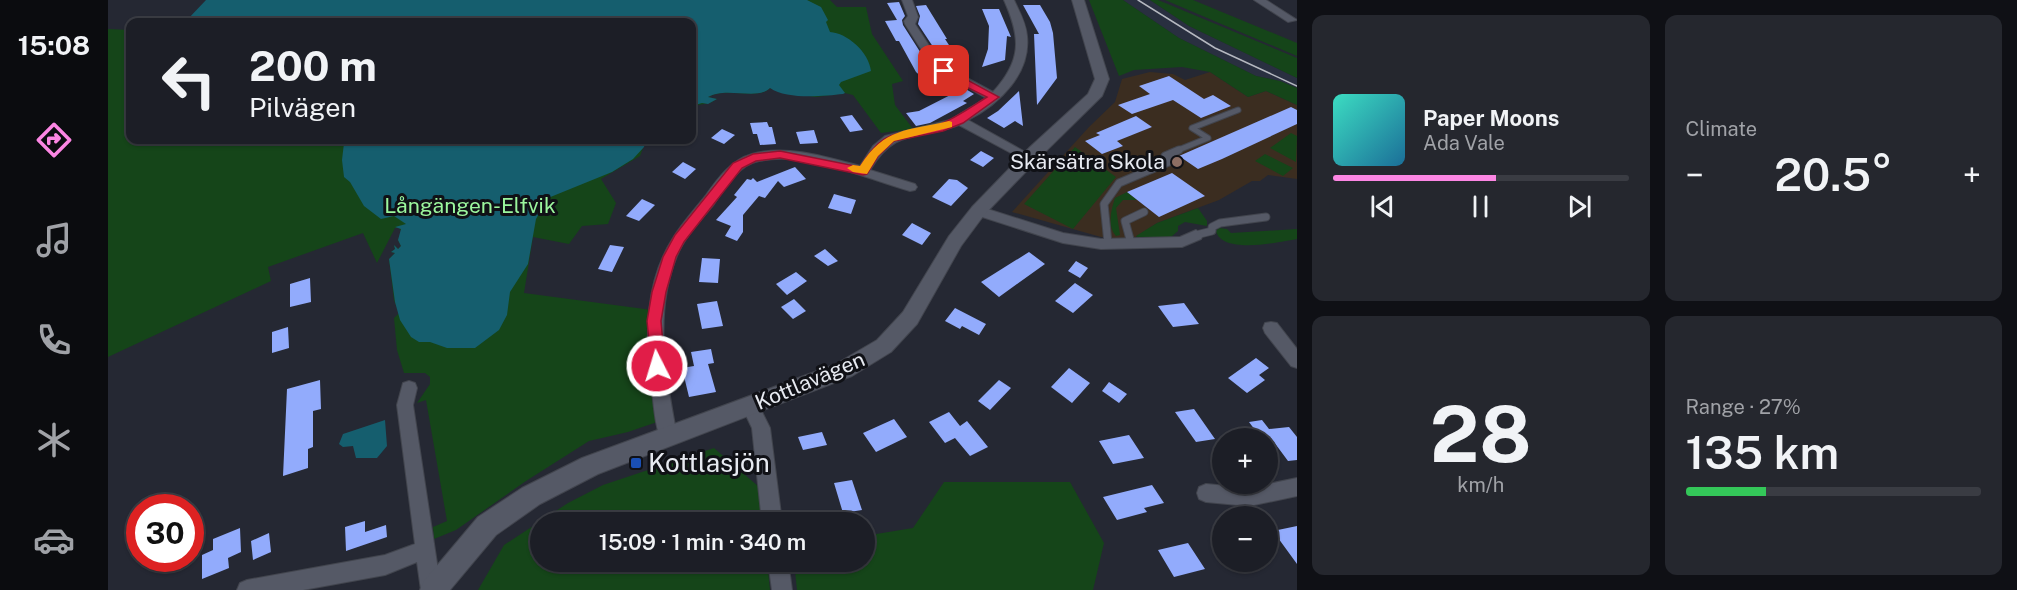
<!DOCTYPE html>
<html lang="en">
<head>
<meta charset="utf-8">
<style>
  :root { --surface:#1c1e26; --page:#25272e; --text:#f1f3f6; --muted:#a0a2a7; --line:#3a3c43; --accent:#fc86e3 }
  body { margin:0; font-family:"Public Sans",sans-serif; background:var(--page); color:var(--text); height:100vh; display:flex; flex-direction:column; font-size:22px; white-space:nowrap }
  * { box-sizing:border-box; margin:0 }
  p { font-size:20px; color:var(--muted) }
  .icon { flex:none; width:33px; height:33px; fill:none; stroke:currentColor; stroke-width:2; stroke-linecap:round; stroke-linejoin:round }
  .map { position:relative; flex:1; overflow:hidden }
  .sheet { display:flex; flex-direction:column; gap:15px; padding:15px; background:#0f1015; width:720px }
  .sheet>* { flex:none }
  .top-card { position:absolute; left:18px; top:18px; width:570px; height:126px; border-radius:12px; box-shadow:0 2px 4px #0004,0 0 0 2px var(--line); background:#1c1e26; color:var(--text); overflow:hidden }
  .buttons { position:absolute; left:1104px; top:428px; display:grid; gap:12px }
  .buttons a { display:grid; place-items:center; width:66px; height:66px; border-radius:50%; background:var(--surface); box-shadow:0 2px 4px #0004,0 0 0 2px var(--line); font-size:30px }
  .speed { position:absolute; left:18px; top:494px; display:flex; gap:12px; font-size:30px; font-weight:700; text-align:center }
  .speed>* { display:grid; place-content:center; width:78px; height:78px; border-radius:50%; background:var(--surface); box-shadow:0 2px 4px #0004,0 0 0 2px var(--line); line-height:1 }
  .speed .limit { border:9px solid #d22; background:#fff; color:#111 }
  .pin { position:absolute; display:grid; place-items:center; width:51px; height:51px; color:#fff; margin:-26px; border-radius:12px; box-shadow:0 3px 9px #0006 }
  .me { position:absolute; width:66px; margin:-33px; rotate:355deg; stroke-linejoin:round; filter:drop-shadow(0 0 4px #0008) }
  .turn { display:flex; align-items:center; gap:21px; height:126px; padding:0 24px; font-size:27px }
  .turn .icon { width:78px; height:78px; stroke-width:2.5 }
  .turn b { display:block; font-size:42px; line-height:51px }
  .big { font-size:45px; font-weight:600; line-height:1.1 }
  .sheet .widget { flex:1; display:flex; flex-direction:column; justify-content:center; gap:9px; min-width:0; padding:0 21px; border-radius:12px; background:var(--page) }
  .sheet .dial { align-items:center; gap:0 }
  .dial b { font-size:78px; line-height:1 }
  .song { display:flex; align-items:center; gap:18px }
  .cover { width:72px; height:72px; border-radius:9px; background:linear-gradient(135deg,hsl(170 70% 55%),hsl(200 70% 35%)) }
  .played { height:6px; border-radius:3px; background:linear-gradient(90deg,var(--accent) 55%,var(--line) 55%) }
  .keys { display:flex; justify-content:space-around; direction:ltr }
  .heat { display:flex; justify-content:space-between; align-items:center; font-size:33px; direction:ltr }
  .charge { height:9px; border-radius:4px; background:linear-gradient(90deg,#34c759 27%,var(--line) 0) }
  .sheet .tiles { flex:1; display:grid; gap:15px; grid-template-columns:repeat(2,1fr) }
  .trip { position:absolute; left:422px; top:512px; width:345px; height:60px; border-radius:30px; background:var(--surface); box-shadow:0 2px 4px #0004,0 0 0 2px var(--line); font-weight:600; line-height:60px; text-align:center }
  main { display:flex; flex:1; min-height:0 }
  .dock { display:flex; flex-direction:column; width:108px; justify-content:space-around; align-items:center; background:#0b0c0f; color:var(--muted) }
  .dock .icon { width:42px; height:42px }
  .dock .current { color:var(--accent) }
  .dock b { font-size:27px; color:var(--text) }
  .map>svg:first-child { display:block }
</style>
</head>
<body>
<main>
<nav class="dock">
<b>15:08</b>
<svg class="icon current" aria-label="directions" viewBox="0 0 24 24"><path d="M12 3l9 9-9 9-9-9zM9 14v-3h6M13 9l2 2-2 2"/></svg>
<svg class="icon" aria-label="music" viewBox="0 0 24 24"><path d="M9 18V5l10-2v13"/><circle cx="6" cy="18" r="3"/><circle cx="16" cy="16" r="3"/></svg>
<svg class="icon" aria-label="phone" viewBox="0 0 24 24"><path d="M5 4h4l2 5-3 2q2 4 5 5l2-3 5 2v4C11 20 4 13 5 4z"/></svg>
<svg class="icon" aria-label="climate" viewBox="0 0 24 24"><path d="M12 3v18M4 7l16 10M4 17L20 7"/></svg>
<svg class="icon" aria-label="car" viewBox="0 0 24 24"><path d="M5 17H2v-5l4-1 3-4h7l3 4 3 1v5h-3M9 17h6M6 11h13"/><circle cx="7" cy="17" r="2"/><circle cx="17" cy="17" r="2"/></svg>
</nav>
<div class="map">
<svg width="1189" height="590" viewBox="0 0 1189 590">
  <rect width="100%" height="100%" fill="#252833"/>
  <path fill="#292f40" d="M1015,0h27l39,26 108,52v10l-17,-7 -24,-5 -77,-38z"/>
  <path fill="#3b2d20" d="M1042,72l23,2 12,6 25,-8 38,25 18,-6 31,14v74l-29,-4 -8,6h-8l-33,19 -62,23 -26,17 -30,-3 -89,-25 77,-85 26,-25 7,-23z"/>
  <path fill="#154519" d="M106,0h616l7,7h29l6,27 31,47 -11,3 3,21 18,24 -32,4 -28,-38 -8,-2 -29,4 -37,-5 -9,-4c-13,13 -44,-2 -62,9l9,2 -7,4 -18,3v-84h-494z
    M981,0h34l56,38 77,38 24,5 17,7v17l-31,-14 -18,6 -38,-25 -28,-5 -48,3 -15,6z
    M1042,0h8l139,58v20l-108,-52z
    M1057,0h28l104,43v13z
    M0,29l22,1v110h516l-6,16 -39,23 15,24 -8,21 -26,2 -13,18 -36,-7 -9,56 128,17 8,111 -32,11 -39,9 -63,40 -70,49 -22,9 -1,-12 14,-6 -21,-121 -9,3 13,-19v-7l-5,-4h-21l-7,-23 -3,-32 5,-5 -5,-13 -5,-41 6,-6 -4,-1 4,-3 -1,-4 4,4 3,-3 -3,-6 4,-8 -3,-4h-4l-18,35 -14,-30 -95,34 3,14 -163,76z
    M1183,133l6,3 -1,26 -26,-14z
    M967,147l41,30 -43,52 -49,-25z
    M1157,154l28,14 -10,8 -28,-15z
    M1019,192l10,8h-14l-7,8 4,27 -4,1c-9,-10 -5,-26 -1,-38z
    M1090,208l9,13v5l-22,-4 -7,4v5l-7,6 -31,3 -4,-4 21,-13z
    M1111,228l8,1 4,4 66,-4v10c-18,3 -75,16 -81,-8z
    M606,448l45,39 4,35h-223v39h227l3,29h-292l26,-45 64,-42 35,-18z
    M836,482h126l34,61 -11,47h-296l-3,-29h70v-25l49,-8z"/>
  <path fill="#155e6e" d="M98,0h601l14,7 7,13 -2,2 4,10c17,1 39,20 41,39l-30,11 -2,3 6,8 -2,1c-19,2 -56,6 -73,-6 -13,13 -44,-2 -62,9l9,2 -9,5 -6,-1 -10,3v-84h-494l-11,-2z
    M234,140h304l-2,7 -11,12 -21,13 -64,26 -12,21 -8,45 -18,28 -3,23 -8,15 -24,18h-28l-17,-6h-11l-8,-5 -11,-17 -5,-18 -6,-43 6,-6 -4,-1 4,-3 -1,-4 4,4 3,-3 -3,-6 3,-11 -6,-2 11,-3 -12,-8 -13,3 -17,-13 -14,-24 -6,-5 -2,-17 2,-17z
    M277,420l2,26 -10,12h-21l-3,-12 -10,1 -4,-3 4,-10z"/>
  <path fill="#92abfc" d="M791,2l6,14 -3,4 1,5 28,44 14,8 -18,5 -11,-10 -17,-31h-3l-11,-20 12,-1 -10,-17z
    M818,5l21,34h-2l21,32 -4,2 -19,-11 -25,-38 2,-8 -4,-10z
    M915,5h17l10,17 3,11 4,45 -20,27 -3,-71h5z
    M874,9h17l12,28 -4,-1 -2,24 -23,7 6,-18 1,-23z
    M1061,76l35,23 9,-4 18,11 -30,12 -28,-18 -41,14 -14,-9 32,-11 -11,-8z
    M856,88l10,6 -11,7 4,2 -37,20 -14,3 -10,-13 13,-2z
    M911,91l4,35 -8,-5 -11,7 -17,-10 11,-7z
    M1183,107l6,3v14l-75,35 -24,10 -19,-13z
    M744,115l11,15 -13,2 -10,-15z
    M1028,116l16,11 -35,14 6,5 -21,8 -17,-13 15,-6 -4,-2z
    M659,122l2,5h3l4,17 -16,1 -3,-11h-4l-3,-11z
    M614,129l13,6 -11,9 -13,-6z
    M706,130l4,13 -18,1 -4,-12z
    M873,151l13,7 -11,9 -13,-7z
    M575,162l13,7 -11,10 -13,-7z
    M687,167l11,12 -22,8 -6,-6 -13,17 -6,-2 -16,19v17l-6,9 -12,-5 6,-10 -15,-6 21,-23 -3,-2 13,-16 4,1 2,-2 4,4z
    M1064,173l33,23 -46,21 -32,-25z
    M841,179l8,1 11,8 -17,18 -19,-9z
    M726,194l22,6 -5,14 -23,-6z
    M534,199l13,6 -16,16 -13,-5z
    M804,223l19,10 -9,12 -20,-10z
    M502,245l14,2 -12,25 -14,-3z
    M717,249l13,12 -10,5 -14,-10z
    M921,252l16,12 -46,33 -18,-15z
    M594,258l18,1 -2,24 -19,-1z
    M968,261l12,7 -8,10 -12,-7z
    M688,272l11,9 -20,14 -11,-11z
    M202,278l1,24 -21,5v-23z
    M967,283l18,12 -20,18 -18,-12z
    M686,299l12,12 -13,8 -12,-12z
    M609,301l6,25 -21,3 -5,-25z
    M1076,303l15,21 -26,3 -15,-21z
    M847,308l31,16 -7,11 -17,-9 -2,3 -15,-8z
    M180,327l1,21 -17,5v-21z
    M603,349l3,14 -6,1 8,28 -27,5 -7,-29 12,-2 -3,-14z
    M1148,358l13,10 -10,7 6,5 -18,13 -19,-15z
    M961,368l21,15 -18,20 -21,-16z
    M212,380l1,29 -8,2v36l-5,2v19l-25,8 4,-87z
    M891,380l12,8 -21,22 -12,-9z
    M1001,382l18,12 -8,9 -17,-12z
    M1086,409l21,30 -19,3 -21,-30z
    M841,412l11,14 7,-5 21,26 -18,9 -15,-18 -10,5 -16,-21z
    M786,419l13,18 -31,15 -13,-19z
    M1154,420l7,9 20,-2 8,10v23l-9,1 -17,-23h-10l-12,-16z
    M714,432l5,13 -24,5 -5,-13z
    M1021,435l15,23 -31,6 -14,-23z
    M744,480l10,30 -19,3 -9,-30z
    M1044,485l12,18 -20,5 3,4 -30,8 -14,-23z
    M257,521v11l21,-7 1,12 -41,14 -1,-24z
    M1189,526v38l-24,-33z
    M132,528l1,24 -13,6 1,10 -27,11v-24l11,-5v-11z
    M161,533l2,19 -18,8 -2,-19z
    M1080,543l17,26 -31,8 -16,-27z"/>
  <g fill="none" stroke-linecap="round" stroke-linejoin="round">
    <g stroke="#42454e" stroke-width="7">
      <path id="service-far1" d="M1068,151l32,-13 -16,-10 46,-18"/>
    </g>
    <g stroke="#42454e" stroke-width="9">
      <path id="service" d="M1088,235l16,-4v-4l8,-4 46,-6
        M1000,243l-4,-39 15,-21 52,-22 -6,-5 14,-6
        M1023,243l-6,-22 19,-9"/>
    </g>
    <g stroke="#42454e" stroke-width="2">
      <path id="minor" d="M794,0h10l6,17 -3,7 26,40 52,28c29,-32 28,-54 11,-92h10c5,11 12,23 13,36 4,37 -27,68 -59,84l68,38 -6,4 -4,-1 -67,-36c-42,16 -63,2 -89,45l45,14 2,3 -2,3 -5,1c-47,-13 -101,-40 -151,-30 -21,4 -34,27 -45,43 -13,16 -29,32 -37,52 -24,58 -11,121 0,180l-3,6 -6,2 -6,-2c-8,-17 -8,-40 -11,-58 -6,-50 -6,-102 22,-146 9,-15 22,-29 33,-43 12,-17 25,-35 46,-41 34,-10 75,3 108,12l13,-20 12,-10 65,-16 36,-22 -53,-30 -28,-44 -1,-3 4,-5z
        M1146,0h12l31,20 -9,2z
        M870,206l85,27 38,6 79,-2 16,-7 7,5 -2,4 -19,8 -81,2 -38,-6 -90,-29 -2,-3 2,-3z
        M1163,322l6,1 20,26v19l-6,-2 -26,-33 -2,-5 2,-5z
        M301,381l6,2 2,5 -4,17 28,185h-20l-4,-28 -32,13 -82,15h-66l3,-7 7,-3 138,-25 30,-11 -18,-139 6,-22z
        M643,399l6,3 13,26 12,94h-20l-10,-94 -10,-21 3,-5z
        M1189,478v18l-48,10 -43,-4 -7,-3 -2,-6 2,-6 7,-3 43,4z
        M660,561h20l4,29h-20z"/>
    </g>
    <g stroke="#42454e" stroke-width="2">
      <path id="tertiary" d="M964,0h12l25,79 -7,17 -60,59 -58,60 -23,31 -44,78 -26,28 -39,24 -254,98 -58,30 -44,31 -46,55h-30l4,-9 54,-64 44,-29 60,-30 254,-94 41,-24 26,-28 46,-76 23,-29 58,-60 58,-53 7,-15z"/>
    </g>
    <use href="#service-far1" stroke="#555966" stroke-width="5"/>
    <use href="#service" stroke="#555966" stroke-width="7"/>
    <use href="#minor" fill="#555966" fill-rule="evenodd"/>
    <use href="#tertiary" fill="#555966" fill-rule="evenodd"/>
    <path stroke="#b5b8c0" stroke-width="1.5" d="M1030,0l77,48 82,38"/>
  </g>
  <path fill="#e11d48" stroke="#92132f" stroke-width="1.5" d="M832,69h7l52,28 -36,26 -20,8 -49,10 -16,15 -11,18 -4,1 -83,-17 -24,3 -14,7 -58,74 -8,15 -10,35 -5,29 4,45 -2,5 -6,1 -5,-1 -5,-50 5,-29 11,-35 12,-22 58,-72 20,-9 27,-3 80,16c27,-43 37,-29 78,-42 18,-7 33,-18 49,-28l-47,-23z"/>
  <path fill="#f59e0b" d="M841,121l3,1v5l-58,14 -16,15 -11,18 -14,-2 -6,-4 6,-3 7,1c25,-39 47,-35 89,-45z"/>
  <circle fill="#8d6e63" stroke="#101116" stroke-width="2" cx="1069" cy="162" r="6"/>
  <rect fill="#1a4fb4" stroke="#101116" stroke-width="2" x="522" y="457" width="12" height="12" rx="3"/>
  <g text-anchor="middle" stroke-width="6" stroke-linejoin="round" paint-order="stroke">
    <g font-size="21" fill="#e7eaf1" stroke="#101116" text-anchor="end">
      <text x="1057" y="169">Skärsätra Skola</text>
    </g>
    <g font-size="21" fill="#9bf69d" stroke="#101116">
      <text x="362" y="213">Långängen-Elfvik</text>
    </g>
    <g font-size="21" fill="#e7eaf1" stroke="#101116">
      <text transform="translate(702 381) rotate(-23)" y="7">Kottlavägen</text>
    </g>
    <g font-size="26" fill="#e7eaf1" stroke="#101116" text-anchor="start">
      <text x="540" y="472">Kottlasjön</text>
    </g>
  </g>
</svg>
<div class="buttons">
<a>+</a>
<a>−</a>
</div>
<div class="speed"><div class="limit">30</div></div>
<div class="pin" style="left:836px;top:71px;background:#d93025"><svg class="icon" aria-label="arrive" viewBox="0 0 24 24"><path d="M6 21V4h12l-3 4 3 4H6"/></svg></div>
<svg class="me" style="left:549px;top:366px" viewBox="-20 -20 40 40"><circle r="17" fill="#e11d48" stroke="#fff" stroke-width="3"/><path d="M0-11L8 9 0 5-8 9z" fill="#fff"/></svg>
<div class="trip">15:09 · 1 min · 340 m</div>
<div class="top-card">
<div class="turn"><svg class="icon" aria-label="left" viewBox="0 0 24 24"><path d="M17 20v-9H6M10 6l-5 5 5 5"/></svg><div><b>200 m</b>Pilvägen</div></div>
</div>
</div>
<section class="sheet">
<div class="tiles">
<div class="widget">
<div class="song"><i class="cover"></i><div><b>Paper Moons</b><p>Ada Vale</p></div></div>
<div class="played"></div>
<div class="keys"><svg class="icon" aria-label="previous" viewBox="0 0 24 24"><path d="M18 5L8 12l10 7zM5 5v14"/></svg><svg class="icon" aria-label="pause" viewBox="0 0 24 24"><path d="M8 5v14M16 5v14"/></svg><svg class="icon" aria-label="next" viewBox="0 0 24 24"><path d="M6 5l10 7-10 7zM19 5v14"/></svg></div>
</div>
<div class="widget"><p>Climate</p>
<div class="heat"><a>−</a><b class="big">20.5°</b><a>+</a></div>
</div>
<div class="widget dial"><b>28</b><p>km/h</p></div>
<div class="widget"><p>Range · 27%</p><b class="big">135 km</b><div class="charge"></div></div>
</div>
</section>
</main>
</body>
</html>
